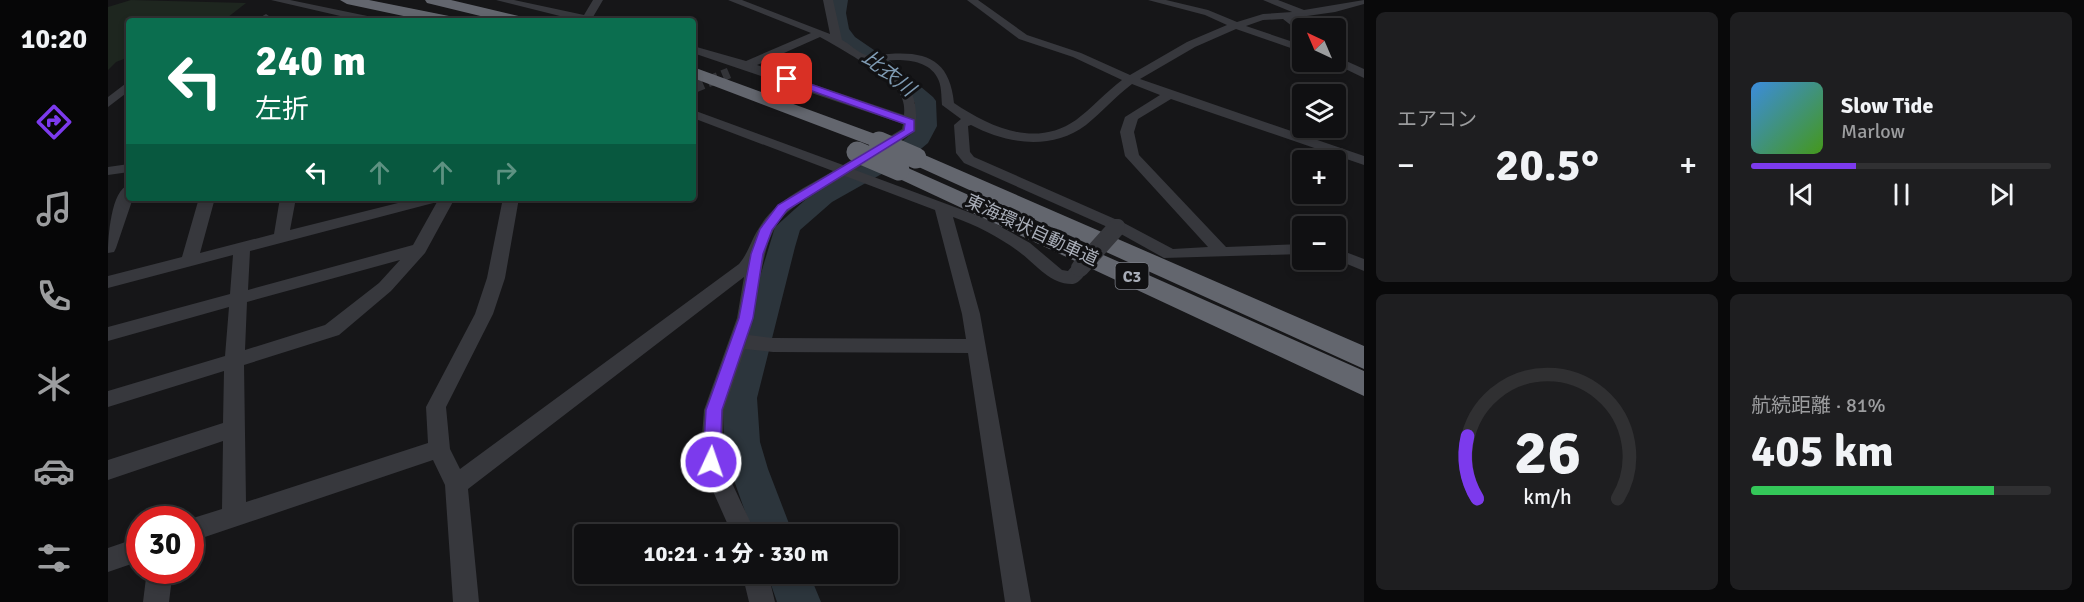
<!DOCTYPE html>
<html lang="ja">
<head>
<meta charset="utf-8">
<style>
  :root { --surface:#101012; --page:#1e1e20; --text:#f1f3f6; --muted:#9c9d9f; --line:#303032; --accent:#7c3aed }
  body { margin:0; font-family:Signika,"Noto Sans JP",sans-serif; background:var(--page); color:var(--text); height:100vh; display:flex; flex-direction:column; font-size:22px; white-space:nowrap }
  * { box-sizing:border-box; margin:0 }
  p { font-size:20px; color:var(--muted) }
  .icon { flex:none; width:33px; height:33px; fill:none; stroke:currentColor; stroke-width:2; stroke-linecap:round; stroke-linejoin:round }
  .map { position:relative; flex:1; overflow:hidden }
  .drawer { display:flex; flex-direction:column; gap:12px; padding:12px; background:#09090a; width:720px }
  .drawer>* { flex:none }
  .guide { position:absolute; left:18px; top:18px; width:570px; height:183px; border-radius:6px; box-shadow:0 3px 9px #0003,0 0 0 2px var(--line); background:#0b6e4f; color:#fff; overflow:hidden }
  .needle { width:39px; rotate:316deg }
  .buttons { position:absolute; left:1184px; top:18px; display:grid; gap:12px }
  .buttons a { display:grid; place-items:center; width:54px; height:54px; border-radius:6px; background:var(--surface); box-shadow:0 3px 9px #0003,0 0 0 2px var(--line); font-size:30px }
  .speed { position:absolute; left:18px; top:506px; display:flex; gap:12px; font-size:30px; font-weight:700; text-align:center }
  .speed>* { display:grid; place-content:center; width:78px; height:78px; border-radius:50%; background:var(--surface); box-shadow:0 3px 9px #0003,0 0 0 2px var(--line); line-height:1 }
  .speed .limit { border:9px solid #d22; background:#fff; color:#111 }
  .pin { position:absolute; display:grid; place-items:center; width:51px; height:51px; color:#fff; margin:-26px; border-radius:12px; box-shadow:0 3px 9px #0006 }
  .me { position:absolute; width:66px; margin:-33px; rotate:3deg; stroke-linejoin:round; filter:drop-shadow(0 0 4px #0008) }
  .turn { display:flex; align-items:center; gap:21px; height:126px; padding:0 30px; font-size:27px }
  .turn .icon { width:78px; height:78px; stroke-width:2.5 }
  .turn b { display:block; font-size:42px; line-height:51px }
  .lanes { display:flex; align-items:center; height:57px; padding:0 30px; background:#0003; justify-content:center; gap:30px; direction:ltr }
  .lanes .off { opacity:.35 }
  .big { font-size:45px; font-weight:800; line-height:1.1 }
  .drawer .card { flex:1; display:flex; flex-direction:column; justify-content:center; gap:9px; min-width:0; padding:0 21px; border-radius:9px; background:var(--page) }
  .drawer .dial { align-items:center; gap:0 }
  .dial svg { height:156px; overflow:visible; fill:none; stroke:var(--line); stroke-width:7; stroke-linecap:round; text-anchor:middle }
  .dial text { fill:var(--text); stroke:none }
  .song { display:flex; align-items:center; gap:18px }
  .cover { width:72px; height:72px; border-radius:9px; background:linear-gradient(135deg,hsl(210 70% 55%),hsl(100 70% 35%)) }
  .played { height:6px; border-radius:3px; background:linear-gradient(90deg,var(--accent) 35%,var(--line) 35%) }
  .keys { display:flex; justify-content:space-around; direction:ltr }
  .heat { display:flex; justify-content:space-between; align-items:center; font-size:33px; direction:ltr }
  .charge { height:9px; border-radius:4px; background:linear-gradient(90deg,#34c759 81%,var(--line) 0) }
  .drawer .tiles { flex:1; display:grid; gap:12px; grid-template-columns:repeat(2,1fr) }
  .trip { position:absolute; left:466px; top:524px; width:324px; height:60px; border-radius:6px; background:var(--surface); box-shadow:0 3px 9px #0003,0 0 0 2px var(--line); font-weight:800; line-height:60px; text-align:center }
  main { display:flex; flex:1; min-height:0 }
  .dock { display:flex; flex-direction:column; width:108px; justify-content:space-around; align-items:center; background:#060607; color:var(--muted) }
  .dock .icon { width:42px; height:42px }
  .dock .selected { color:var(--accent) }
  .dock b { font-size:27px; color:var(--text) }
  .map>svg:first-child { display:block }
</style>
</head>
<body>
<main>
<nav class="dock">
<b>10:20</b>
<svg class="icon selected" aria-label="directions" viewBox="0 0 24 24"><path d="M12 3l9 9-9 9-9-9zM9 14v-3h6M13 9l2 2-2 2"/></svg>
<svg class="icon" aria-label="music" viewBox="0 0 24 24"><path d="M9 18V5l10-2v13"/><circle cx="6" cy="18" r="3"/><circle cx="16" cy="16" r="3"/></svg>
<svg class="icon" aria-label="phone" viewBox="0 0 24 24"><path d="M5 4h4l2 5-3 2q2 4 5 5l2-3 5 2v4C11 20 4 13 5 4z"/></svg>
<svg class="icon" aria-label="climate" viewBox="0 0 24 24"><path d="M12 3v18M4 7l16 10M4 17L20 7"/></svg>
<svg class="icon" aria-label="car" viewBox="0 0 24 24"><path d="M5 17H2v-5l4-1 3-4h7l3 4 3 1v5h-3M9 17h6M6 11h13"/><circle cx="7" cy="17" r="2"/><circle cx="17" cy="17" r="2"/></svg>
<svg class="icon" aria-label="filters" viewBox="0 0 24 24"><path d="M4 7h16M4 17h16"/><circle cx="9" cy="7" r="2"/><circle cx="15" cy="17" r="2"/></svg>
</nav>
<div class="map">
<svg width="1256" height="602" viewBox="0 0 1256 602">
  <rect width="100%" height="100%" fill="#161618"/>
  <path fill="#1e261f" d="M23,0l115,3 -23,18h-94v36l-13,5 -8,8v-63z"/>
  <g fill="none" stroke-linecap="round" stroke-linejoin="round">
    <path fill="#2c353c" fill-rule="evenodd" d="M724,0h16l-2,13 3,16 6,8 35,24 43,36 3,4 1,25 -9,17 -18,15 -78,44 -32,28 -5,17 -38,151 3,44 8,27 25,65h-40l-23,-65 -6,-27 -1,-44 52,-171 39,-35 80,-44 17,-14 4,-8v-23l-39,-34 -33,-24 -12,-16 -1,-16z
      M659,573h42l12,29h-44z"/>
    <path stroke="#333438" stroke-width="11" stroke-dasharray="11 5" stroke-linecap="butt" d="M585,88l36,-15"/>
    <path fill="#37383d" fill-rule="evenodd" d="M163,0h19l87,18 5,3h-20z
      M388,0h18l70,15 9,-15h10l-10,17 8,4h-21z
      M620,0h14l88,34 -7,-34h10l9,40c8,4 15,12 24,15 5,3 16,-1 23,-1 40,-3 61,8 65,49 37,25 82,45 122,17 16,-12 30,-28 46,-40l-49,-23 -54,-18 -52,-39h11l49,35 54,18 49,22 57,-33 40,-17 -22,-10 -57,-15h18l42,10 29,12 26,-8 29,-2 -29,-12h15l26,10 60,-10v4l-29,8 -42,6 12,10h-3v6l-19,-15 -20,1 -17,6 56,19v7l-66,-23 -41,18 -55,32 224,77v9l-193,-66 -33,20 -4,13 5,23 87,92 76,-3v10l-138,4 -52,-29 -148,-66 -8,-10 -2,-28 7,-6 -19,-14c-1,-9 0,-20 -5,-28 -11,-20 -43,-18 -62,-15 34,24 43,25 41,69l-61,39 132,49 43,24 32,27 6,1c6,-7 9,-10 18,-7l3,4c-4,6 -9,15 -16,16 -23,1 -38,-21 -55,-33 -19,-14 -42,-26 -65,-34l27,97 51,288h-26l-37,-249 -195,-1 -28,-3 -21,61 -2,52 34,72h-24l-32,-72 4,-52 33,-92 7,-41 -276,212 11,113h-26l-8,-117 -12,-25 -243,82v-23l32,-10 1,-68 -115,39v-20l115,-37 1,-52 -116,36v-16l117,-35 4,-49 -121,34v-14l122,-33 3,-39 -125,33v-12l74,-19 17,-59h16l-15,55 74,-19 6,-36h16l-6,32 128,-32h37l-30,55 -34,38 -52,44 -95,30 2,137 182,-59 -2,-36 49,-93 12,-36 16,-80h16l-14,80 -12,36 -47,93 4,42 10,20 279,-205c10,-12 12,-24 20,-36 16,-28 48,-41 74,-57l-140,-53v-8l150,55 59,-36 1,-5 -210,-71v-7l53,15 65,-28zM712,37c17,9 66,38 77,52 6,9 8,16 7,26l-147,-50zM1024,84l28,11 -35,22 -5,15 5,24 83,91 -35,2 -49,-26 -150,-66 -4,-5 -2,-26 3,-1c36,19 80,26 115,0 16,-13 29,-28 46,-41zM737,176l90,34 27,104 4,25 -193,-1 -24,-3c13,-37 8,-100 41,-125 17,-13 37,-23 55,-34zM329,202l-24,43 -165,45 2,-39zM292,260l-21,23 -54,42 -80,25 2,-48z
      M158,14l10,7h-11l-4,-4z
      M1227,56l29,13v9l-33,-16h4z
      M21,81v10l-21,16v-10z
      M21,164v8l-21,3v-8z
      M21,185v13h4l-17,50 -2,4 -6,1c0,-15 3,-64 21,-68z
      M1227,248l29,11v12l-29,-12z
      M32,537v24l-32,11v-24z
      M39,570h26l-4,32h-26z
      M634,573h26l7,29h-26z"/>
    <path fill="#63666e" fill-rule="evenodd" d="M232,0h29l80,16 8,5h-30l-80,-17z
      M317,0h26l76,18 2,3h-28l-74,-18z
      M585,67l193,71 3,4 -3,4 -7,2 -7,-2 -179,-68z
      M812,153l444,193v23l-452,-205 -3,-5 3,-5z
      M791,164l465,207v25l-473,-221 -3,-5 3,-5z"/>
    <path stroke="#37383d" stroke-width="14" d="M1007,229l3,-3"/>
    <path stroke="#37383d" stroke-width="18" d="M972,268l36,-40"/>
    <path stroke="#63666e" stroke-width="21" d="M771,142l37,16
      M749,152l42,18"/>
  </g>
  <path fill="#7c3aed" stroke="#51269a" stroke-width="1.5" d="M676,77h6l124,43v11l-127,79 -15,20 -9,24 -10,64 -31,92 -2,52 -3,5 -6,2 -6,-2 -2,-5 3,-52 33,-92 12,-64 9,-25 18,-24 126,-75 1,-6 -121,-43z"/>
  <g text-anchor="middle" stroke-width="6" stroke-linejoin="round" paint-order="stroke">
    <rect fill="#111113" stroke="#7b7e86" stroke-width="1.5" x="1007.5" y="263" width="33" height="26" rx="4.5"/>
    <g font-size="16" font-weight="bold" fill="#a8adb8">
      <text x="1024" y="282">C3</text>
    </g>
    <g font-size="18" fill="#a8adb8" stroke="#111113">
      <text transform="translate(924 230) rotate(25)" y="6">東海環状自動車道</text>
    </g>
    <g font-size="20" font-style="italic" fill="#7f9bb3" stroke="#111113">
      <text transform="translate(781 73) rotate(38)" y="7">比衣川</text>
    </g>
  </g>
</svg>
<div class="buttons">
<a><svg class="needle" viewBox="-14 -14 28 28"><path d="M0-13l5 13h-10z" fill="#e53935"/><path d="M0 13l5-13h-10z" fill="#9c9d9f"/></svg></a>
<a><svg class="icon" aria-label="layers" viewBox="0 0 24 24"><path d="M12 4l9 5-9 5-9-5zM3 14l9 5 9-5"/></svg></a>
<a>+</a>
<a>−</a>
</div>
<div class="speed"><div class="limit">30</div></div>
<div class="pin" style="left:679px;top:79px;background:#d93025"><svg class="icon" aria-label="arrive" viewBox="0 0 24 24"><path d="M6 21V4h12l-3 4 3 4H6"/></svg></div>
<svg class="me" style="left:603px;top:462px" viewBox="-20 -20 40 40"><circle r="17" fill="#7c3aed" stroke="#fff" stroke-width="3"/><path d="M0-11L8 9 0 5-8 9z" fill="#fff"/></svg>
<div class="trip">10:21 · 1 分 · 330 m</div>
<div class="guide">
<div class="turn"><svg class="icon" aria-label="left" viewBox="0 0 24 24"><path d="M17 20v-9H6M10 6l-5 5 5 5"/></svg><div><b>240 m</b>左折</div></div>
<div class="lanes"><svg class="icon" aria-label="left" viewBox="0 0 24 24"><path d="M17 20v-9H6M10 6l-5 5 5 5"/></svg><svg class="icon off" aria-label="ahead" viewBox="0 0 24 24"><path d="M12 20V5M6 11l6-6 6 6"/></svg><svg class="icon off" aria-label="ahead" viewBox="0 0 24 24"><path d="M12 20V5M6 11l6-6 6 6"/></svg><svg class="icon off" aria-label="right" viewBox="0 0 24 24"><path d="M7 20v-9h11M14 6l5 5-5 5"/></svg></div>
</div>
</div>
<section class="drawer">
<div class="tiles">
<div class="card"><p>エアコン</p>
<div class="heat"><a>−</a><b class="big">20.5°</b><a>+</a></div>
</div>
<div class="card">
<div class="song"><i class="cover"></i><div><b>Slow Tide</b><p>Marlow</p></div></div>
<div class="played"></div>
<div class="keys"><svg class="icon" aria-label="previous" viewBox="0 0 24 24"><path d="M18 5L8 12l10 7zM5 5v14"/></svg><svg class="icon" aria-label="pause" viewBox="0 0 24 24"><path d="M8 5v14M16 5v14"/></svg><svg class="icon" aria-label="next" viewBox="0 0 24 24"><path d="M6 5l10 7-10 7zM19 5v14"/></svg></div>
</div>
<div class="card dial"><svg viewBox="0 0 100 80">
<path d="M14 69A42 42 0 1 1 86 69"/>
<path d="M14 69A42 42 0 0 1 9 37" stroke="#7c3aed"/>
<text x="50" y="56" font-size="32" font-weight="700">26</text>
<text x="50" y="72" font-size="11">km/h</text>
</svg></div>
<div class="card"><p>航続距離 · 81%</p><b class="big">405 km</b><div class="charge"></div></div>
</div>
</section>
</main>
</body>
</html>
